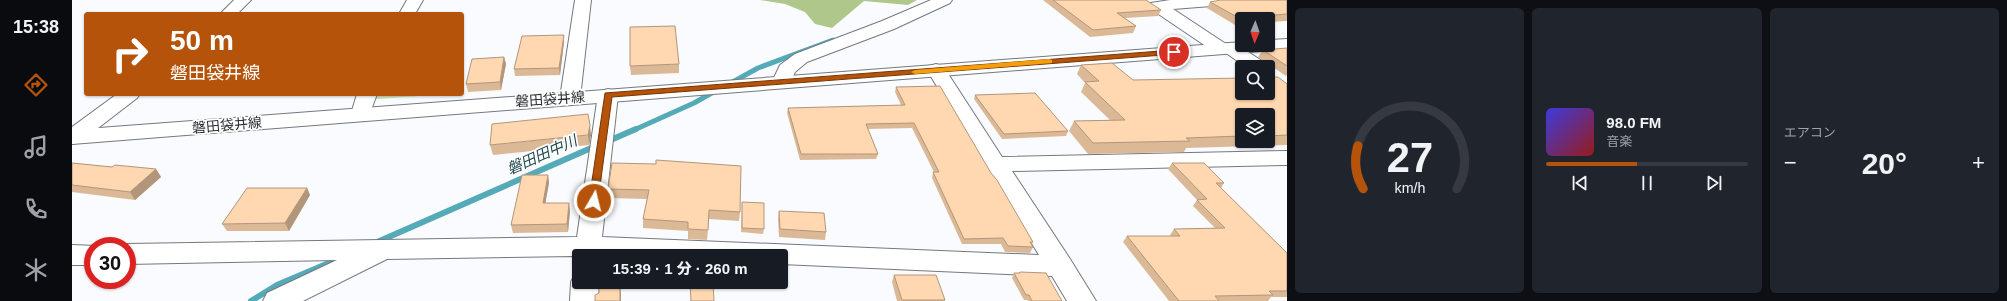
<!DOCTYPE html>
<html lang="ja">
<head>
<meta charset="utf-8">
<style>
  :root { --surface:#171b24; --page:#20242c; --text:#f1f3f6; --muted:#9ea1a6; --line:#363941; --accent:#b45309 }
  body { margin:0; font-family:Arial,"Noto Sans JP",sans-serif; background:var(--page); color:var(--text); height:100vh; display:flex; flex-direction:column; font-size:15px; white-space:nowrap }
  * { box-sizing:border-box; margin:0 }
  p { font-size:13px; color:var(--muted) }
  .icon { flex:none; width:22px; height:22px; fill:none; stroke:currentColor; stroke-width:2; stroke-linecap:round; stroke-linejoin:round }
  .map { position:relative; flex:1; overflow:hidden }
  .side { display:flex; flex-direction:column; gap:8px; padding:8px; background:#0d0f14; width:720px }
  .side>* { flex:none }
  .top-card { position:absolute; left:12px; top:12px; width:380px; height:84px; border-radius:4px; box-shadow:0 1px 3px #0004; background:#b45309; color:#fff; overflow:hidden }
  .needle { width:26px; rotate:182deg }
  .fabs { position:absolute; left:1163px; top:12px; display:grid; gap:8px }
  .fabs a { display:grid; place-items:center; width:40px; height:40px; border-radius:4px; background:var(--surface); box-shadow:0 1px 3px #0004; font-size:20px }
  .speed { position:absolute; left:12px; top:237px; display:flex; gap:8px; font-size:20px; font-weight:700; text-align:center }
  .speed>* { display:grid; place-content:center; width:52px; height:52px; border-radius:50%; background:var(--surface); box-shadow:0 1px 3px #0004; line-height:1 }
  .speed .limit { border:6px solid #d22; background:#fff; color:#111 }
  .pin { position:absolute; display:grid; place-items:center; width:34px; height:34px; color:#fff; margin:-17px; border:2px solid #fff; border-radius:50%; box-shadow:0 1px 4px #0007 }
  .me { position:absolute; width:44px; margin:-22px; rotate:8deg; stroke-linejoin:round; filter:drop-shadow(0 0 3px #0008) }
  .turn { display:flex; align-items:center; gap:14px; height:84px; padding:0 20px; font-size:18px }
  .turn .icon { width:52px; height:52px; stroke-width:2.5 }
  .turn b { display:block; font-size:28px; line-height:34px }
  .big { font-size:30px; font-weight:800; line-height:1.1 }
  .side .card { flex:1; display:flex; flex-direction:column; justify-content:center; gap:6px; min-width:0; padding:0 14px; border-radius:6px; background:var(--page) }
  .side .dial { align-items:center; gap:0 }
  .dial svg { height:104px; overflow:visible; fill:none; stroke:var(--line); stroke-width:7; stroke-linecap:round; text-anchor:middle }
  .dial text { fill:var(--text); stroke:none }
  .song { display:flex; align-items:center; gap:12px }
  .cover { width:48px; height:48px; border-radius:6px; background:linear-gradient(135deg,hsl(240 70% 55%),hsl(0 70% 35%)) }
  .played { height:4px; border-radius:2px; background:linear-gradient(90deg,var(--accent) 45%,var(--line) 45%) }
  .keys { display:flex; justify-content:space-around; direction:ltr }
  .heat { display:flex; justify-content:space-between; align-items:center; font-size:22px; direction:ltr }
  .side .tiles { flex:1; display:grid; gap:8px; grid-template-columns:repeat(3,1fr) }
  .trip { position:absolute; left:500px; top:249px; width:216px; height:40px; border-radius:4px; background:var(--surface); box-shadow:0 1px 3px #0004; font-weight:800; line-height:40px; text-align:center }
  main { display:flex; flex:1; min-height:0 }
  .dock { display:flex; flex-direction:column; width:72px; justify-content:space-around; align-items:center; background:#090b0e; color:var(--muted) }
  .dock .icon { width:28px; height:28px }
  .dock .active { color:var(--accent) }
  .dock b { font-size:18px; color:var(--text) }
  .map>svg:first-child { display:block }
</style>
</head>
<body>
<main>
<nav class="dock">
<b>15:38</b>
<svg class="icon active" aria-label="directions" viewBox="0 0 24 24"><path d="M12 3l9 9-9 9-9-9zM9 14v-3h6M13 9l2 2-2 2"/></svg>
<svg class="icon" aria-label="music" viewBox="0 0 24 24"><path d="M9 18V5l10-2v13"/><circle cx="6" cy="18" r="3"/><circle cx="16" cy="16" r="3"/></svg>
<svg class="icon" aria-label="phone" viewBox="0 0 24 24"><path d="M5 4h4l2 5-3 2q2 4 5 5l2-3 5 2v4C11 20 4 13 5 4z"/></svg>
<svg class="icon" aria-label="climate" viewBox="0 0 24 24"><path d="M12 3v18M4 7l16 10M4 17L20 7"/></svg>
</nav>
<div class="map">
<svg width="1215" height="301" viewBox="0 0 1215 301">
  <rect width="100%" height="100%" fill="#f9fbfe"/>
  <path fill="#d5e8ba" d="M295,94h79l-81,6z"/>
  <path fill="#afc78b" d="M688,0h157l-9,5 -44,-4 -32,27 -17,-4 -10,-12 -20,-8z"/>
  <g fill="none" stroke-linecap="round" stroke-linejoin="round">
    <path stroke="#55aab7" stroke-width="5" d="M657,84l29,-16 75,-28
      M562,130l60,-27 23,-13"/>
    <path stroke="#55aab7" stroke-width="6" d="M534,142l30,-13
      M303,243l223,-98
      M179,301l26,-16 66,-28"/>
    <g stroke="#73797f" stroke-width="2">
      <path id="minor" d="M162,0h17l-14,14h-17z
        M335,0h16l-8,14h-16z
        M503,0h16l-11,98 -3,4 -7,2 -7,-2 -3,-4z
        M859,0h21l-2,3 -56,26 -87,33 -12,10 -6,14 -7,2 -7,-2 -3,-4 8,-17 15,-11 87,-33z
        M1098,0h62l-2,3 -6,2 -51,4 53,35h10l29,19 2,4h-21l-20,-14h-10l-65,-44 -2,-3 2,-3z
        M864,64l7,2 59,91 285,-6v14l-275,6 58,88 26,42h-29l-15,-25 -271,-12v-8h-202v7l-5,-7 -187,3 -84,42h-40l4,-8 70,-33 -210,4v-18h-6l6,-2 450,-7 21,-142 3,-4 7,-2 7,2 3,4 -16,142 437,18 -112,-185 2,-4z
        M45,94h23l-3,4 -57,44 -8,2v-17z
        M285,94h20l-9,24 -7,2 -7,-2 -3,-4z
        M0,245l24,1h-3v19h-21z
        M507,273v9h20l-1,19h-28l1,-19 4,-8z"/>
    </g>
    <g stroke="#73797f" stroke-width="2">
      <path id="secondary" d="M1215,39v10l-1215,95v-14l1170,-88v3h26v-5z"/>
    </g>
    <use href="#minor" fill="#fff" fill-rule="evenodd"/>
    <use href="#secondary" fill="#fff" fill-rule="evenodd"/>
  </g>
  <path fill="#dbb997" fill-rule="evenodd" d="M971,0h103l15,10 -3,6 -33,2 11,8 -3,7 -43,4z
    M1215,0v21l-19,1v-3h-26v5l-7,1 -28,-17 3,-6z
    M492,42l-4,33 -45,1 -1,-7z
    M1215,48v27l-1,1 -28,-19 5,-7z
    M432,57l2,7 -5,26 -33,2 -2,-8z
    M607,64v9l-48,2 -1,-9z
    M1009,65l52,15 154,4v61l-101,3 -2,4 -96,2 -19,-23 5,-10 36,-1 -29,-28 4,-9 -8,-9zM1170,115h26v26h-26z
    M824,87l95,86 42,69 -2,3 2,2 -3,6 -25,-1 -4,-8h-39l-30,-66 1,-6h1l-22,-44 -44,1 10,25 -2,5 -76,1 -13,-47 1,-5 113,-3 -6,-13z
    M89,94h41l-2,2 -38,-1z
    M903,95l93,36 -2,5 -64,3 -28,-40z
    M519,135l-2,10 -96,10 -3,-10z
    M0,163l40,4 44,2 5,8 -26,23 -63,-8z
    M540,163l128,49 -1,9 -30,-2 -2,21 -19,-1v-8l-45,-3v-9l4,-20 -39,-1v-9z
    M1100,163l52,20 -3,5 66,65v44h-16l-3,4h-99l-46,-59 4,-6h44l-1,-1 4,-6 41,-1 -22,-22 4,-6 -29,-31z
    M476,175l1,8 -4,20 25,8 -2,21 -55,1 -2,-8z
    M235,188l3,7 -21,36h-62l-5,-7z
    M670,202l22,27 -1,5 -22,-2z
    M707,211l47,21 -1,8 -46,-3 -1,-18z
    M948,272l42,29h-34l-1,-1h-3l-12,-22 2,-5h5z
    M822,275l51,25 -1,1h-47l-5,-19z"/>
  <path fill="#b2967b" d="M492,35v7l-4,33 -1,-7z
    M432,57l2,7 -5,26 -1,-8z
    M518,125l1,10 -2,10 -1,-10z
    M84,169l5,8 -26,23 -5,-8z
    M476,175l1,8 -5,28 -1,-8z
    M235,188l3,7 -21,36 -4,-8z
    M497,203l1,8 -2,21 -1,-8z
    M548,285l1,8v8h-1z"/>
  <path fill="#ffd7b0" stroke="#b2967b" d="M981,0h93l15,10 -44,3 19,13 -43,4z
    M1149,0h66v14l-48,4 -29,-16z
    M603,26l4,38 -49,2v-39z
    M492,35l-5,33 -45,1 8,-33z
    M1215,48v18l-24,-16z
    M432,57l-4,25 -34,2 6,-25z
    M1040,63l21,17 109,-2v15h26v-16h10l9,7v51l-19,1v-21h-26v21l-56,2 4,3 -97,2 -19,-22 51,-1 -40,-38 14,-1 -18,-16z
    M868,86l51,87 6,7 36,62h-3l3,5 -25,-1 -5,-8 -39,1 -31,-67h6l-25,-49 -48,1 12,30h-77l-13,-46 117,-3 -9,-18z
    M963,93l33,38 -64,3 -29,-39z
    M516,114l2,11 -2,10 -98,10 2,-21z
    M584,160l85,6 -1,46 -31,-2 -1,20 -20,-1v-7l-45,-3 6,-29 -41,-1 4,-26 44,1z
    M0,163l40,4 3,-2 41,4 -26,23 -58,-7z
    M1100,163h32l20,20h-8l71,70v38h-18l4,4 -58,1 4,5h-40l-52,-65h53l-6,-7 51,-1 -28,-28 10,-1z
    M450,175h26l-5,28h26l-2,21 -56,1z
    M175,188h60l-22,35 -63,1z
    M670,202l22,1v26l-22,-1z
    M707,211l45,2 2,19 -46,-3z
    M617,250h17v5h5v1h-22z
    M948,272l26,1 16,28h-30l-3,-6h-3l-12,-22h6z
    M822,275h42l9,25h-43z
    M618,282h23l1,19h-23z
    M527,285h21v16h-25v-6l4,-2z"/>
  <path fill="#b45309" stroke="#753606" d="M1102,50l3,1v3l-565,43 -14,104 -4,3 -5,-3 16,-108z"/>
  <path fill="#f59e0b" d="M977,59l3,1v3l-137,11 -4,-2 4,-2z"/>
  <g text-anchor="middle" stroke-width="3.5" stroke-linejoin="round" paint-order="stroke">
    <g font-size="14" fill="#2c2f31" stroke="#fff">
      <text transform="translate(478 99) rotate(-4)" y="5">磐田袋井線</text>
      <text transform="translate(155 125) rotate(-5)" y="5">磐田袋井線</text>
    </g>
    <g font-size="15" font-style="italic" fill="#1f474c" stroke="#fff">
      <text transform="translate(470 155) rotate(-24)" y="5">磐田田中川</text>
    </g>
  </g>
</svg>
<div class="fabs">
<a><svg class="needle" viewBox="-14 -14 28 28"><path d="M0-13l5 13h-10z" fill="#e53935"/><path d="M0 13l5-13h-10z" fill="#9ea1a6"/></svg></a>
<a><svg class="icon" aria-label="search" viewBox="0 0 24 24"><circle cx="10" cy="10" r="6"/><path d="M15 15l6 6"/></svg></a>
<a><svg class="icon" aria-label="layers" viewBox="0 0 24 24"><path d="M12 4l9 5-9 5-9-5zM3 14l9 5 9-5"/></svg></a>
</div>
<div class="speed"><div class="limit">30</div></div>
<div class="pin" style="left:1102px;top:52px;background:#d93025"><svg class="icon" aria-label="arrive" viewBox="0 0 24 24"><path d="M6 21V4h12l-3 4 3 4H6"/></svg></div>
<svg class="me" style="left:522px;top:201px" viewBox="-20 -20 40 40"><circle r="17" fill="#b45309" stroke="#fff" stroke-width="3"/><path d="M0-11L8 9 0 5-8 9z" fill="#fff"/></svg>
<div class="trip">15:39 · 1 分 · 260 m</div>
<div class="top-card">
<div class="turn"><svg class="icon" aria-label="right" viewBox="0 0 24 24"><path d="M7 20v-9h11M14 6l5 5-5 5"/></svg><div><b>50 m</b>磐田袋井線</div></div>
</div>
</div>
<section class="side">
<div class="tiles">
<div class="card dial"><svg viewBox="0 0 100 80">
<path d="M14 69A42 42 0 1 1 86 69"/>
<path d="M14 69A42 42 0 0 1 10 36" stroke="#b45309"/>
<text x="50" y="56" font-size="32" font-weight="700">27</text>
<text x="50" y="72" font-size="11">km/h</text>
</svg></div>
<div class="card">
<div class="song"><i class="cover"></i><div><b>98.0 FM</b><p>音楽</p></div></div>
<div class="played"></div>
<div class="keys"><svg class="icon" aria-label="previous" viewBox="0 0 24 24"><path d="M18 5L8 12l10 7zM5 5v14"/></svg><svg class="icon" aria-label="pause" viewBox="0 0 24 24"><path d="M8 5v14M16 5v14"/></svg><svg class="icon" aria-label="next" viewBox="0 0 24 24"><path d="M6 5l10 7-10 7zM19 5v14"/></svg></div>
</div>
<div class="card"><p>エアコン</p>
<div class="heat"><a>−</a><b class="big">20°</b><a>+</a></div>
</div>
</div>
</section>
</main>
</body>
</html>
